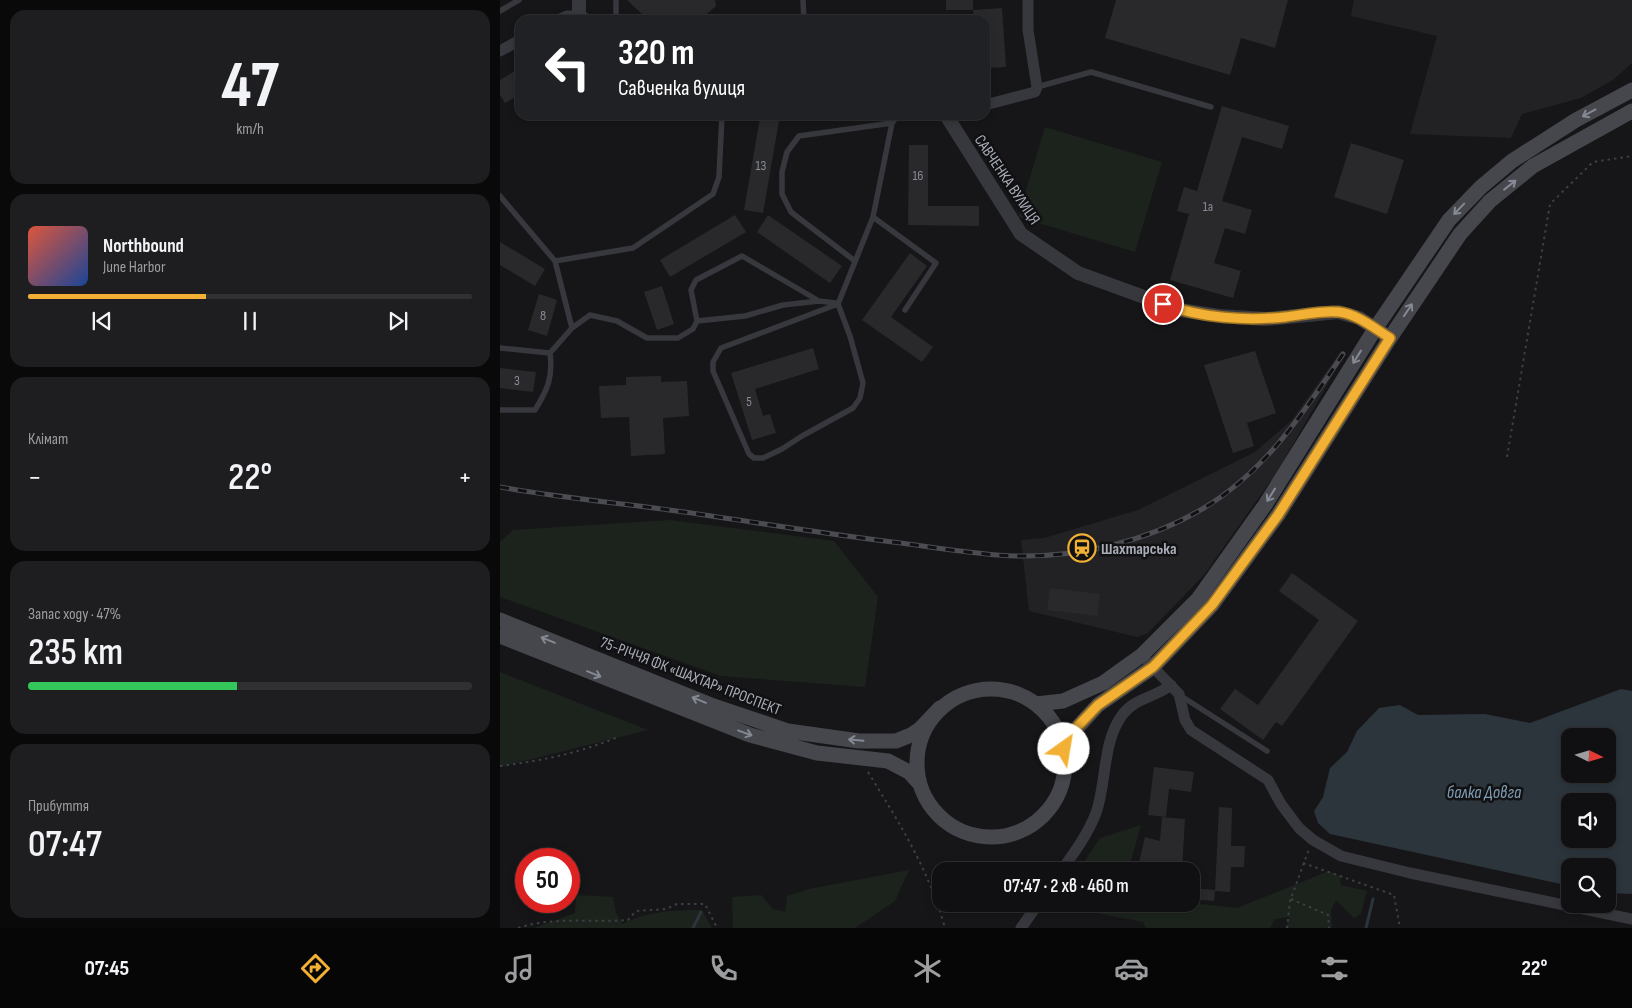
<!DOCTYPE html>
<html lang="uk">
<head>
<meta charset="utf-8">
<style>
  :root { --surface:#101012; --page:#1e1e20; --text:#f1f3f6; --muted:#9c9d9f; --line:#303032; --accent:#f2b134 }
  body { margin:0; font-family:"Sofia Sans Condensed",sans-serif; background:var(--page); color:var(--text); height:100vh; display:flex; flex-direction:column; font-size:19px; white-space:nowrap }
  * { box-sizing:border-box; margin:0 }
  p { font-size:16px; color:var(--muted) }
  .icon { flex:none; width:28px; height:28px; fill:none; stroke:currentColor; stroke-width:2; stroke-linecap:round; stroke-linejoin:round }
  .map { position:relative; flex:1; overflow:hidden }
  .sheet { display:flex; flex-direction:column; gap:10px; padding:10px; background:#09090a; width:500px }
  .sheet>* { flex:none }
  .hud { position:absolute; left:15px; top:15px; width:475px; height:105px; border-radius:15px; box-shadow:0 2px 8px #0003,0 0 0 1px var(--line); background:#202124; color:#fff; overflow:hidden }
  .needle { width:32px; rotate:95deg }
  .tools { position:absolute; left:1061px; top:728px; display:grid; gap:10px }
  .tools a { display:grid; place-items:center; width:55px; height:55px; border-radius:10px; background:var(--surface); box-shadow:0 2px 8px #0003,0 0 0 1px var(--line); font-size:25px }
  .speed { position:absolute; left:15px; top:848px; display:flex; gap:10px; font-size:25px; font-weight:700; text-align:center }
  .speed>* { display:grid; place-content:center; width:65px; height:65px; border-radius:50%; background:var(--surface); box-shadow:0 2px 8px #0003,0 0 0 1px var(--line); line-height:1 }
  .speed .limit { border:8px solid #d22; background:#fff; color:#111 }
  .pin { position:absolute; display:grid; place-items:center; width:42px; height:42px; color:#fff; margin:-21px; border:2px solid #fff; border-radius:50%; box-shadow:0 1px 5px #0007 }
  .me { position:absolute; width:55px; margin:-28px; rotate:32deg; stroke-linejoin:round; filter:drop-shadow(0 0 4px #0008) }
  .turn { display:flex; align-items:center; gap:18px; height:105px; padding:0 20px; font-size:22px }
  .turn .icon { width:65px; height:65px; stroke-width:2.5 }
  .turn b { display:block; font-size:35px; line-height:42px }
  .big { font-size:38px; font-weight:600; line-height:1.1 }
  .sheet .widget { flex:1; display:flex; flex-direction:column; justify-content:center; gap:8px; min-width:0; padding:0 18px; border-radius:15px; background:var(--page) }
  .sheet .dial { align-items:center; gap:0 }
  .dial b { font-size:65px; line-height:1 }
  .song { display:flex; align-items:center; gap:15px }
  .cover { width:60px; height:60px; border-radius:8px; background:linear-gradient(135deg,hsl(10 70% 55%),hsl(220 70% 35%)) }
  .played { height:5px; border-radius:2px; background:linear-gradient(90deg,var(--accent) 40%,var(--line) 40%) }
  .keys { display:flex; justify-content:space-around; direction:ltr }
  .heat { display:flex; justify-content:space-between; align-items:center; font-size:28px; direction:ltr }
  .charge { height:8px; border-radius:4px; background:linear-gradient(90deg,#34c759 47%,var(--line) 0) }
  .trip { position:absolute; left:432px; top:862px; width:268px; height:50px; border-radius:15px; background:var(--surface); box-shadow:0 2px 8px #0003,0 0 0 1px var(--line); font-weight:600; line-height:50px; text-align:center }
  .tabs { display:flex; height:80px; justify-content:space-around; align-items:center; background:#060607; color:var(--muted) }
  .tabs .icon { width:35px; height:35px }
  .tabs .on { color:var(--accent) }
  .tabs b { font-size:22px; color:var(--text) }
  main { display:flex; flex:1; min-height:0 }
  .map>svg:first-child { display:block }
</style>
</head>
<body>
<main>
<section class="sheet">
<div class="widget dial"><b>47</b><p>km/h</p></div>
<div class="widget">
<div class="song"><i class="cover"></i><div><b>Northbound</b><p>June Harbor</p></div></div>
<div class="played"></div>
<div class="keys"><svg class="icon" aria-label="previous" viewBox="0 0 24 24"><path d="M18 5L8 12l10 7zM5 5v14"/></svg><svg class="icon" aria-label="pause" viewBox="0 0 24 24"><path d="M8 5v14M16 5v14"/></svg><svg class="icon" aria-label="next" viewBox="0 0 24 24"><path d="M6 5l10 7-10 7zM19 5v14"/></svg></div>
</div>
<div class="widget"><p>Клімат</p>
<div class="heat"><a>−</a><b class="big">22°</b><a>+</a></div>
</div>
<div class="widget"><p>Запас ходу · 47%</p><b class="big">235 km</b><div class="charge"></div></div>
<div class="widget"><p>Прибуття</p><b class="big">07:47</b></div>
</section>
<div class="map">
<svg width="1132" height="928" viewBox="0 0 1132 928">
  <rect width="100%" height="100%" fill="#161618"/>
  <path fill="#222225" d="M854,0h278v63l-19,17 -32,18 -59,16 -11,24 -101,-4 27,-98 -86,-20z
    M841,351l4,3 -68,118 -73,103 -56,58 -11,4 -108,-26 -8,-71 23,-2 94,-28 117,-58 36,-31z"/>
  <path fill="#1c231d" d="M545,127l117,35 -27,90 -117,-35z
    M170,520l164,21 44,56 -13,90 -144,-11 -221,-79v-55l13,-12z
    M0,672l148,58 -148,37z
    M641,825l-13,46h-50l22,-33z
    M409,870l-14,31 -40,27h-122l-1,-31 29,-2 12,14 12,3 2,-16 22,-7z
    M829,871l11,5 1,9 26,6 -6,23 -7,4 -18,-18 -5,10 1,18h-45l2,-11 -14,2 -5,9h-124l-3,-6 -42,-8 -15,-10 105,-1 46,5z
    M76,895l37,2 3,16 6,11c27,-13 50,-14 80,-14l10,18h-178l41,-15z"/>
  <path fill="#2c353c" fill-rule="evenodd" d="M1121,689l11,2v203l-24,-1v-27h-38v20l-240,-52 -12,-11 -4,-12 9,-14 7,-29 17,-16 10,-21 22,-23 21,-3 18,10 67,-1 45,9zM1070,736h38v38h-38zM1070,801h38v38h-38z"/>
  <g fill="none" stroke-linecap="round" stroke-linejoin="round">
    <path stroke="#2c353c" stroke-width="3" d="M193,928l8,-16
      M866,928l7,-29"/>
  </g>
  <path fill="#29292c" d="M127,0h88l1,6 -15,13h-26v-5l-31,2z
    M446,0h27v10h-27z
    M616,0h172l-13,48 -34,-10 -11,37 -125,-37z
    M502,8l4,59 -21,1v-48h-11l-1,-10z
    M20,68v26l-15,9 -5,-8v-15z
    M722,106l67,20 -7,23 -40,-12 -20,64 30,9 -7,24 -20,-6 -11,35 27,8 -8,27 -63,-18 19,-66 -12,-3 7,-24 13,4z
    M260,118l19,3 -16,92 -19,-3z
    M851,143l53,17 -17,54 -53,-17z
    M409,145h19v61h51v20l-71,-1z
    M235,215l11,17 -76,45 -10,-17z
    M268,215l74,51 -12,17 -73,-51z
    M0,242l45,27 -10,17 -35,-21z
    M410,253l17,13 -36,51 42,30 -11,15 -60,-42z
    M162,286l12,38 -17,6 -13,-38z
    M39,294l18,6 -10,36 -19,-6z
    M313,348l6,21 -64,20 8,27 7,-2 6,19 -24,7 -21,-67z
    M755,351l21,62 -29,10 7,23 -21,7 -29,-88z
    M0,368l36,4 -3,20 -33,-4z
    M161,376v6l26,-1 2,35 -26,2 2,36 -34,2 -2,-39 -28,1 -2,-32 27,-1v-8z
    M792,573l66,48 -76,105 -6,-4 -13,18 -43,-31 15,-20 23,16 61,-85 -40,-29z
    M550,588l50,6 -3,22 -50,-6z
    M654,767l40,5 -3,20 -22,-3 -3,28 -18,-2z
    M719,807l13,1 -1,38h14l-1,21h-13l-1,25 -15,-1z
    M662,817l23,2 -3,50 -31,-2 -1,4h-13l8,-34 15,4z
    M691,888l24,2 -1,11 -23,-2z"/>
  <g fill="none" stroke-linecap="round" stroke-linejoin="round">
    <path stroke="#3d3f44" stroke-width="2" stroke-dasharray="2.5 4" stroke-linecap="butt" d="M1007,457l43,-253 43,-42 39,-6
      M0,766c41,-5 79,-13 118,-29
      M368,772c32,52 60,96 77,156
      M803,863l91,32 6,33
      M791,899l37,16 1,13
      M18,928c36,-12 73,-5 110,-8l8,-9 30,-2 11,-5h28l12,24
      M787,928l3,-27 19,-52"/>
    <path stroke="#37383d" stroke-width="5.5" d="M116,0v20
      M303,0l1,20
      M0,11l19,-11
      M537,87l54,-15 120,35
      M0,196l55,65 78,-13 80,-54 6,-17 3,-62
      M373,217l63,46 -31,47
      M355,261l-64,-49 -9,-18v-22l5,-20 12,-16 93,-13
      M338,304l-117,44 -8,14v9l36,83 5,4h9l19,-9 20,-13 51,-28 7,-10 3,-15 -13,-47 -12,-32 35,-87 19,-94 6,-8
      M197,321l48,-5 38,-11 36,-4
      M72,328l18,-13 27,6 30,17h31l15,-9 4,-8 -6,-31 5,-10 46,-24 77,45 17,2
      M0,348l50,5 22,-25 -17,-67
      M0,410h35c13,-21 18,-33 15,-57
      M681,696l86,55"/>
    <path stroke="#37383d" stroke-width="11" d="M58,20l9,-4h12
      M0,51l20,-11
      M485,105l50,-13 2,-5 -9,-57v-30
      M648,662l31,32 6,26 6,10 77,50 13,24 18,24 14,12 28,16 69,17 222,46
      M561,871c13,-18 27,-37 35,-58 11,-31 6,-72 27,-99 12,-16 33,-17 48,-29
      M521,928l17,-24"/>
    <path stroke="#37383d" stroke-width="14" d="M79,0v16l6,4
      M446,115l75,119 57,39 102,37 39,6 47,3 72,-7 21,6 31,20"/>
    <path stroke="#45474d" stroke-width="15" d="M0,620l211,85 77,26 71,10h37l15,-6 9,-6 20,-21
      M0,636l250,99 67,18 71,8 21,11 10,11
      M417 763a74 74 0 1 1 148 0a74 74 0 1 1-148 0Z
      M536,704l27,-3 40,-18 39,-28 56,-56 67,-94 110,-176 74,-109 32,-33 31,-26 64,-41 56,-30
      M564,749l13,-21 21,-23 55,-38 59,-62 66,-90 112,-177 70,-104 30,-33 43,-35 99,-55"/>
    <g stroke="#4a4c52" stroke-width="5">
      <path id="rail" d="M0,487c66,12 132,17 198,27 68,10 135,21 203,29 38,5 78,12 116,13 65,1 131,-15 187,-48 62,-37 100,-96 139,-154"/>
    </g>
    <use href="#rail" stroke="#111113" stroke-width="3" stroke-dasharray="9" stroke-linecap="butt"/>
  </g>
  <defs><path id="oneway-shaft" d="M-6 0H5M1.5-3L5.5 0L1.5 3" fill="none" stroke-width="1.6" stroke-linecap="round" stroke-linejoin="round" transform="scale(1.25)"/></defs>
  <g stroke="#858993">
    <use href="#oneway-shaft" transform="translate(1089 113) rotate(152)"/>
    <use href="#oneway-shaft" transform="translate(1010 185) rotate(-38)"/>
    <use href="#oneway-shaft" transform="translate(959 209) rotate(134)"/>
    <use href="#oneway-shaft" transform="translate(908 310) rotate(-56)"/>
    <use href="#oneway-shaft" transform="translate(857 357) rotate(122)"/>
    <use href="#oneway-shaft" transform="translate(771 495) rotate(122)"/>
    <use href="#oneway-shaft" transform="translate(48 640) rotate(-158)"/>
    <use href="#oneway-shaft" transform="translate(94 674) rotate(22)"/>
    <use href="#oneway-shaft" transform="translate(199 700) rotate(-158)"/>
    <use href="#oneway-shaft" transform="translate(245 733) rotate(20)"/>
    <use href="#oneway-shaft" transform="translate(356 740) rotate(-175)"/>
  </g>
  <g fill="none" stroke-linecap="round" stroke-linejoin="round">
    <g stroke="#9d7322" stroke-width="12">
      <path id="route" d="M564,749l12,-21 22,-23 55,-38 59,-62 66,-90 112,-177c-16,-10 -33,-24 -51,-26 -17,-2 -37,3 -54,5 -39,4 -84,1 -122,-13"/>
    </g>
    <use href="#route" stroke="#f2b134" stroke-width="9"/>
  </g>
  <defs>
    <g id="station-ring" transform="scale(1.4375)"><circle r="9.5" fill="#111113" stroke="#f2b134" stroke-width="1.5"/><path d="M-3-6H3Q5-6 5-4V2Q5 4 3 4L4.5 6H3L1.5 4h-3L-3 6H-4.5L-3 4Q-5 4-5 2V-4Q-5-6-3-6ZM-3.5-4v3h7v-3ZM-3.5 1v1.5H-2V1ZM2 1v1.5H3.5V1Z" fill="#f2b134"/></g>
  </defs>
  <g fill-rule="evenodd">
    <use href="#station-ring" x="582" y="548"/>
  </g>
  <g text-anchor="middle" stroke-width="5" stroke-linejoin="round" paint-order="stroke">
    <g font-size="14" fill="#888b94">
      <text x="261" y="170">13</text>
      <text x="418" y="180">16</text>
      <text x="708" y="211">1а</text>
      <text x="43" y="320">8</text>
      <text x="17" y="385">3</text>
      <text x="249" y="406">5</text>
    </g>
    <g font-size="16" fill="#a8adb8" stroke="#111113">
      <text transform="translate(508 179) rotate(56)" y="6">САВЧЕНКА ВУЛИЦЯ</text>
      <text transform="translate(191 675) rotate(21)" y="6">75-РІЧЧЯ ФК «ШАХТАР» ПРОСПЕКТ</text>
    </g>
    <g font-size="16" font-weight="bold" fill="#a8adb8" stroke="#111113" text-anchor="start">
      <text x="601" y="554">Шахтарська</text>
    </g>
    <g font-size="18" font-style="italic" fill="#7f9bb3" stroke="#111113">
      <text x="984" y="798">балка Довга</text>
    </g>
  </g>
</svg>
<div class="tools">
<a><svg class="needle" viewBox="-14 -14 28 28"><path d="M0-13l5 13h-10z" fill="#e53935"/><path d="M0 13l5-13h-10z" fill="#9c9d9f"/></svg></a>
<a><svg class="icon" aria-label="sound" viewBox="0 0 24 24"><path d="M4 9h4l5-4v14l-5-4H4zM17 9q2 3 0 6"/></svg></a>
<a><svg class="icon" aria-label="search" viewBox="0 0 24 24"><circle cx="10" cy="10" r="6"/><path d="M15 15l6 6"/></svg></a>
</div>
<div class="speed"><div class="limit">50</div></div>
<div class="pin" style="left:663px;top:304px;background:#d93025"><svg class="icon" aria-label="arrive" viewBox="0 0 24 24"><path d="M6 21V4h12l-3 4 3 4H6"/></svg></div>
<svg class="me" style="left:564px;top:749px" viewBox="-20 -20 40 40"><circle r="19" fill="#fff"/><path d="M0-13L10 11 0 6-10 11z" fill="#f2b134"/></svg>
<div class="trip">07:47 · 2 хв · 460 m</div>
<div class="hud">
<div class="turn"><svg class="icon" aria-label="left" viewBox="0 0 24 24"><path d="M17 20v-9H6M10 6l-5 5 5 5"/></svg><div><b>320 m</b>Савченка вулиця</div></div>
</div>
</div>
</main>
<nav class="tabs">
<b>07:45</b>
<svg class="icon on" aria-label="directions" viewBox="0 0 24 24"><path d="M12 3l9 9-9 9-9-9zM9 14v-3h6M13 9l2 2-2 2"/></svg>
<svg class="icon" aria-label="music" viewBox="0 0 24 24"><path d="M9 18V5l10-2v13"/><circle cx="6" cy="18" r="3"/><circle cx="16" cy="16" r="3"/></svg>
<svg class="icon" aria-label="phone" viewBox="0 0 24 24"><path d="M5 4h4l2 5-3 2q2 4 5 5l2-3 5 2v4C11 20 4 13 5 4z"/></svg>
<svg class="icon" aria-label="climate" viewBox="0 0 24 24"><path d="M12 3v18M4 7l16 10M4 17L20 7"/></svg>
<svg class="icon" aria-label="car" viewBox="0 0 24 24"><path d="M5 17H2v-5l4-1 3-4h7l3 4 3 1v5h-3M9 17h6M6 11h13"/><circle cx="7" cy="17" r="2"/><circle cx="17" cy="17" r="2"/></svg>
<svg class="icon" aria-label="filters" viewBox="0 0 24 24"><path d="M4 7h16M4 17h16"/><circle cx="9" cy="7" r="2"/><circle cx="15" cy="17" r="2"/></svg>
<b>22°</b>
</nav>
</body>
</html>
